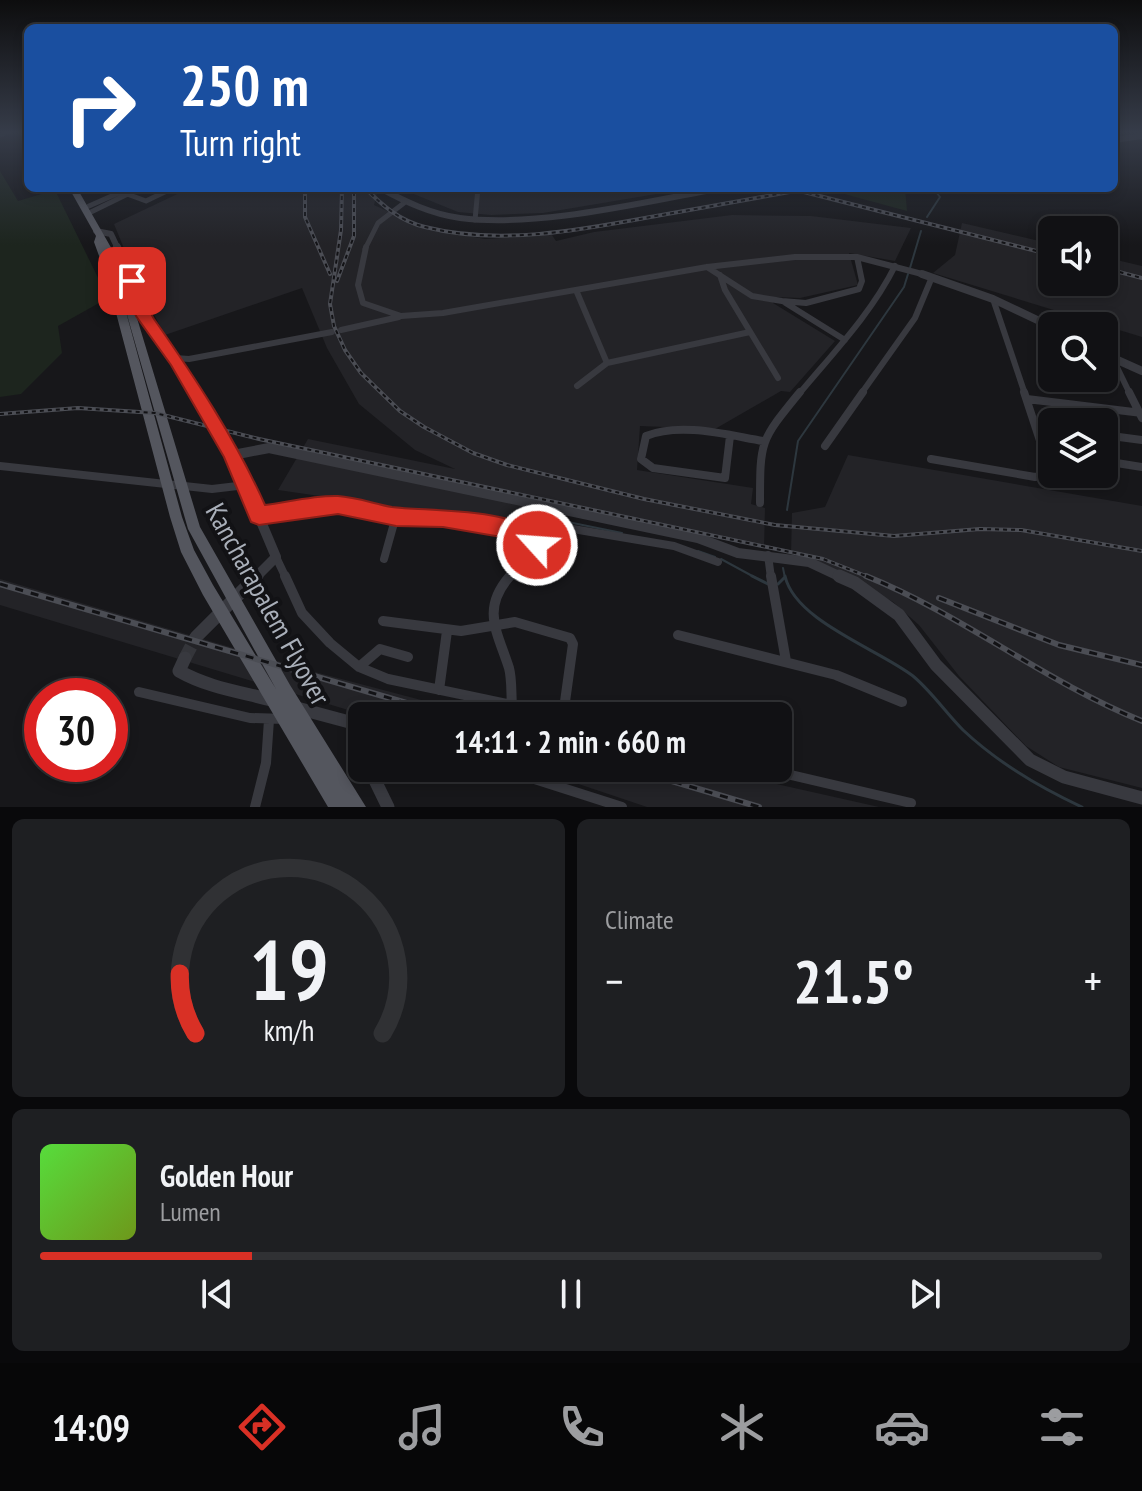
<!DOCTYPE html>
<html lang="en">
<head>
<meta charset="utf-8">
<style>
  :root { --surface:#111114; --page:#1e1f22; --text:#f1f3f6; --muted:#9c9da0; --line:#303134; --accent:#d93025 }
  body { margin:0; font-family:"PT Sans Narrow",sans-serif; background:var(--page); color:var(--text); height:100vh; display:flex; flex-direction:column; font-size:30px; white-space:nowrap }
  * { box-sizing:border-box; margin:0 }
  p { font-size:26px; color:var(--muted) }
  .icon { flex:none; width:44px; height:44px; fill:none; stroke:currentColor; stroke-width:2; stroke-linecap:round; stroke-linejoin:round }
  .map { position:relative; height:807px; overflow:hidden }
  .sheet { display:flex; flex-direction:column; gap:12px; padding:12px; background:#09090b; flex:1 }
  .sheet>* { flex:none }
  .banner { position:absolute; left:24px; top:24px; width:1094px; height:168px; border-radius:12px; box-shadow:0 4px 12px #0003,0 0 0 2px var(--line); background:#1a4fa0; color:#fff; overflow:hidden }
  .fabs { position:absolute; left:1038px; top:216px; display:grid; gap:16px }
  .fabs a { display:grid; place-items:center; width:80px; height:80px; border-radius:12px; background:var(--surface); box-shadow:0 4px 12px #0003,0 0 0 2px var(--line); font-size:40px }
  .speed { position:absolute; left:24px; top:678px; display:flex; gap:16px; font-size:40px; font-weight:700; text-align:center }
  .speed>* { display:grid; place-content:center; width:104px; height:104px; border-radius:50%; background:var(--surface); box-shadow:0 4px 12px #0003,0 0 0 2px var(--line); line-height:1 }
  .speed .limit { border:12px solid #d22; background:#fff; color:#111 }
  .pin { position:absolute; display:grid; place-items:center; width:68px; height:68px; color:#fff; margin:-34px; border-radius:16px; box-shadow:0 4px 12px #0006 }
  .me { position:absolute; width:88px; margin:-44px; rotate:296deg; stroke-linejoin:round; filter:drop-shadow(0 0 6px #0008) }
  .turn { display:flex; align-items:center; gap:28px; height:168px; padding:0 24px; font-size:36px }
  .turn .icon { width:104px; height:104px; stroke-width:2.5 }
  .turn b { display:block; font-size:56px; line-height:68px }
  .big { font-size:60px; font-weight:600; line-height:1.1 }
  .sheet .tile { flex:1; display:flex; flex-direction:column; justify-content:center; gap:12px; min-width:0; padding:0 28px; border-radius:12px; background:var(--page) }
  .sheet .dial { align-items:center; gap:0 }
  .dial svg { height:208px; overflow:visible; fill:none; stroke:var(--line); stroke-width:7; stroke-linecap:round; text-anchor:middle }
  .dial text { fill:var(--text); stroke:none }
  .song { display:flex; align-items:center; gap:24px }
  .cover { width:96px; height:96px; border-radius:12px; background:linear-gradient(135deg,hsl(110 70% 55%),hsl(80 70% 35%)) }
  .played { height:8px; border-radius:4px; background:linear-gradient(90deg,var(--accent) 20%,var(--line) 20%) }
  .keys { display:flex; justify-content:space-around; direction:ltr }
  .heat { display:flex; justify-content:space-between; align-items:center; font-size:44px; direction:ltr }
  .sheet .tiles { flex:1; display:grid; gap:12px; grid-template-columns:1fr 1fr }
  .tile:last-child { grid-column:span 2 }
  .trip { position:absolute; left:348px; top:702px; width:444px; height:80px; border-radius:12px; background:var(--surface); box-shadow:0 4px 12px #0003,0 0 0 2px var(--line); font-weight:600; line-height:80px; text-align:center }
  .tabs { display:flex; height:128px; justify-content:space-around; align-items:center; background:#070708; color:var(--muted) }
  .tabs .icon { width:56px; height:56px }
  .tabs .current { color:var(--accent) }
  .tabs b { font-size:36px; color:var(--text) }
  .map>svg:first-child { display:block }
</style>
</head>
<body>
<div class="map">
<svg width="1142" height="807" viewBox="0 0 1142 807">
  <rect width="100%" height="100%" fill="#17171a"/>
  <path fill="#232327" d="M190,188h183l4,5 -3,12 50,23 61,11 67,-4 4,6 38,-9 138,-17 79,1 100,12 -16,33 -46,-8 9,32 -58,13 -25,-1 -2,6 62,38 -45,51 -9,-1 -66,38 -75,-3 -3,44 116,18 -2,16 14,4 -1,40 -228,-48 -1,11 -7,15 -250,-36 30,-51 147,30 -40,-19 -56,-46 -32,-56 -25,-60 -137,47 -26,-48 4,-9 -9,-5 -20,-49z
    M399,188h293l-149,25 -52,2 -33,-3z
    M962,223l90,21v38h52v-25l38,9v71l-209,-64 22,-18z
    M848,455l294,51v282l-83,-21 -33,-21 -67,-70 -40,-51 -26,-23 -65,-36 -37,-12 1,-41 33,-6z
    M0,579l311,92 171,45h-114l-368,-111z
    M531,768h174l174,39h-232z"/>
  <path fill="#1d251e" d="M0,171l18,30 37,-11 53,108 -50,28 4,27 -41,41 -21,3z
    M858,188h47l2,23 -70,-19z"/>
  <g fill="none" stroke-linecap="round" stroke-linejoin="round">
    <path stroke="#2d373e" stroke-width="2" d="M927,217l13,-20 -7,-9
      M910,268l11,-37
      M787,510l11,-69 106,-154 4,-13
      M558,520l64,13
      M698,551l17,6
      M721,559l35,19
      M783,568l2,10
      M516,576l22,-24 10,-31 4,-1"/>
    <path stroke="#2d373e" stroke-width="3" d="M752,576l16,8
      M785,576c10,45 93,73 128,100 19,16 33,37 50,54 35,33 76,57 119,77
      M778,584l7,-7"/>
    <path fill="#2d373e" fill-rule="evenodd" d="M3,132h10l-13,6v-5z"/>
    <path stroke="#34353a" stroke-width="13" stroke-dasharray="13 6" stroke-linecap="butt" d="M185,658l11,-21"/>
    <path stroke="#38393f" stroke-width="5" d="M127,194l19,7 27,-13
      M89,206l34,-15
      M91,212l49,-24
      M475,220l3,-32
      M365,249l13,-26 26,-20"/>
    <path stroke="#38393f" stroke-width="6" d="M366,247l-8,38 5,18 38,13 42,-3 264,-46 88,-10h62l65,17
      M707,267l45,29 30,5 24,2 53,-14 3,-8 -5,-24
      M720,275l5,15 53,88
      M576,290l31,73 -30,23
      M993,299l32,95
      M784,302l61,38
      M341,330l58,-13
      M175,358l14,1 143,-27
      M1113,359l17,35
      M607,363l143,-31
      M799,394c34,-41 72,-80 96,-128
      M861,394l54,-76 17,-41"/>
    <path stroke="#38393f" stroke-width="8" d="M1129,392l13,26
      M1027,399l115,14
      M1036,425l16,2
      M1104,435l38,5
      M730,436l-5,42 -72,-10 -12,-9 5,-23c35,-14 81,-1 117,5
      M825,446l38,-54
      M931,459l104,18 16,-3 -27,-82
      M1104,461l38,6
      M0,466l212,23 34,-4
      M760,503c0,-63 0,-62 40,-111
      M259,515l79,-10 58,11 54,2 61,11 26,16
      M768,555l3,23
      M276,557l10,21
      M384,559l12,-43
      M509,578l28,-33 7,-29 8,-8 3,18 119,20 44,16"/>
    <path stroke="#38393f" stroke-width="10" d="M285,576l17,37 28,30 29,24 29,12 177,37
      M510,576c-29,33 -13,55 -1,92 3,11 2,25 3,37
      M771,576l15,85
      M383,621l78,10 54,-9 55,16 3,6 -10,72
      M678,635l158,40 66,27
      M359,667l21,-18 28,8
      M439,690l8,-59
      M139,692l111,26 36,1
      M512,768l10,7 100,32
      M761,768l150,35
      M255,807l11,-44 3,-43"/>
    <path stroke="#38393f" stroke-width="6" d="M1114,140l28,-4
      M380,188c26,14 51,26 80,30 79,10 183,-16 262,-30
      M96,231l15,3 7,15"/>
    <path stroke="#38393f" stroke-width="8" d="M117,247l27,69 53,78
      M922,274l71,25 59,28
      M1104,354l38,17"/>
    <path stroke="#38393f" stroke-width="10" d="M196,392l37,63 43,102 -21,21
      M233,455l36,-7 429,90 40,15 71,9 34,16"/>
    <path stroke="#38393f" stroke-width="13" d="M839,576l16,7 44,32 37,50 94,95 34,17 78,21
      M196,637l61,-61
      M185,658l-6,13c30,17 63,21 96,30
      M297,708l56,15 9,20
      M369,768l19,39"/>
    <path fill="#54565e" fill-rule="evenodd" d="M69,188h8l44,77 79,262 90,158 76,122h-19l-2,-3 2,3h-19l-125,-212 -22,-43 -11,-35 -64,-242 -12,-33 2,-6zM120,290l68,239 88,160 -63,-104 -19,-35 -12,-33z"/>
    <g stroke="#4b4d54" stroke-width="4">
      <path id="rail-far1" d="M305,188v29l25,57
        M342,188l-1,42 -11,74 4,22 11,24 16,23 39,38 24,16 49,26 34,12 137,34 131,26 119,11 86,-7 41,1 121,21
        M365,188c18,18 35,33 60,39 75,19 156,3 231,-11 52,-9 104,-19 156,-28
        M800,191l252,64
        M1104,268l38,10
        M337,281l17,-45v-48
        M0,414l78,-6 77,5 104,26 564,120 48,19"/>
    </g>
    <g stroke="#4b4d54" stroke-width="6">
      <path id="rail" d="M866,576c97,39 179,106 276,145
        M0,584l451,132
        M939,598l120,47 83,20
        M596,768l42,12
        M628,768l131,39"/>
    </g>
    <use href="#rail-far1" stroke="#121215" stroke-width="2" stroke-dasharray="4" stroke-linecap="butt"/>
    <use href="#rail" stroke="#121215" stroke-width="3" stroke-dasharray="8" stroke-linecap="butt"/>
  </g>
  <linearGradient id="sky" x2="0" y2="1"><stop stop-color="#0d0d0e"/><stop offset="0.54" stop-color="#363c49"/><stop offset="1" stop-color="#363c49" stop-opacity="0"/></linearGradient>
  <rect width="1142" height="245" fill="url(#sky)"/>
  <path fill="#d93025" stroke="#8d1f18" stroke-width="2" d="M132,276c14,5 14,31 22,43 42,60 81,119 111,186 23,-3 50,-10 73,-9 18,1 37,8 54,11 36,5 138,-1 156,38l-3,7 -8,3 -30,-17 -64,-11 -47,-1 -58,-12 -79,11 -8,-3 -27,-65 -53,-92 -35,-49 -12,-35z"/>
  <g text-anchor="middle" stroke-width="8" stroke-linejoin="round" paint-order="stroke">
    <g font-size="28" fill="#a9afb9" stroke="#121215">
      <text transform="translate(268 604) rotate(61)" y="10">Kancharapalem Flyover</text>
    </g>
  </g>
</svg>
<div class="fabs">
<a><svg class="icon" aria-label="sound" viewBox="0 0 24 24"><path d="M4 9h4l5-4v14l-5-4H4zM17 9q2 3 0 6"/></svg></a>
<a><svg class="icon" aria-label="search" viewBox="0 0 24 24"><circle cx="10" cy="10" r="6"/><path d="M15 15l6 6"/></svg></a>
<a><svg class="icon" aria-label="layers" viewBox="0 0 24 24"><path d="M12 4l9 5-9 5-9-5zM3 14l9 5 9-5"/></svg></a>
</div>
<div class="speed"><div class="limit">30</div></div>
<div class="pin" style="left:132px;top:281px;background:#d93025"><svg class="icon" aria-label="arrive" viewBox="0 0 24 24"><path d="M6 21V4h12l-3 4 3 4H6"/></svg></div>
<svg class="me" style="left:537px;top:545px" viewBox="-20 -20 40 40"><circle r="17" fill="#d93025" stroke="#fff" stroke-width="3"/><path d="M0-11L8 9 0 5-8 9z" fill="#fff"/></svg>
<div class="trip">14:11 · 2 min · 660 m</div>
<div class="banner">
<div class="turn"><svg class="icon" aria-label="right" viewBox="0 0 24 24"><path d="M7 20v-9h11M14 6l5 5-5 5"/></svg><div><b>250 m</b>Turn right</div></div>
</div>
</div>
<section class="sheet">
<div class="tiles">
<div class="tile dial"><svg viewBox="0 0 100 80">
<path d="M14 69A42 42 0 1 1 86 69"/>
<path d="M14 69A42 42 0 0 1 8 46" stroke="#d93025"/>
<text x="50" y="56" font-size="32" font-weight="700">19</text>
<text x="50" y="72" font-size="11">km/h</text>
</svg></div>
<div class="tile"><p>Climate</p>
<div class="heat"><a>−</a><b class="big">21.5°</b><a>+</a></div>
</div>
<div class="tile">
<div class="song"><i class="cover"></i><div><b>Golden Hour</b><p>Lumen</p></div></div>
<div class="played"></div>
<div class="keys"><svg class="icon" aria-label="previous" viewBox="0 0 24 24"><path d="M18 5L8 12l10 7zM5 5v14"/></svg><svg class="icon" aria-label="pause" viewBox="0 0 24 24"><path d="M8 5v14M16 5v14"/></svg><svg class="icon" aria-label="next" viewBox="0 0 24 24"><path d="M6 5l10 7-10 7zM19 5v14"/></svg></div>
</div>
</div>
</section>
<nav class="tabs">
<b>14:09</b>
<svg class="icon current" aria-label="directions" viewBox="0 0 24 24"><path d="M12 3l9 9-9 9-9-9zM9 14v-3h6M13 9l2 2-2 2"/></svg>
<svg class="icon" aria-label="music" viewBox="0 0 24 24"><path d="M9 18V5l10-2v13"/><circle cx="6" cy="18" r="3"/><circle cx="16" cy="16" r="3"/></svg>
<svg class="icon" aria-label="phone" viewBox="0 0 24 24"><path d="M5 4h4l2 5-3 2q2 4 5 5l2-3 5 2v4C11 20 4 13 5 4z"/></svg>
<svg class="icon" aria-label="climate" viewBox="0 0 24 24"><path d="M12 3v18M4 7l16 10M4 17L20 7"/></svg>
<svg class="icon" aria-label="car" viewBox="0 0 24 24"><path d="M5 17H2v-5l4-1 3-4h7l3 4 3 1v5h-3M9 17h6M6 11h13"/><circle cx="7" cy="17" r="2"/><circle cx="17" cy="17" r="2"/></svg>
<svg class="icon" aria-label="filters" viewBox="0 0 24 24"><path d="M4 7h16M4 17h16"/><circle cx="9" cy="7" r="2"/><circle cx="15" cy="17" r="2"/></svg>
</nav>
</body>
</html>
